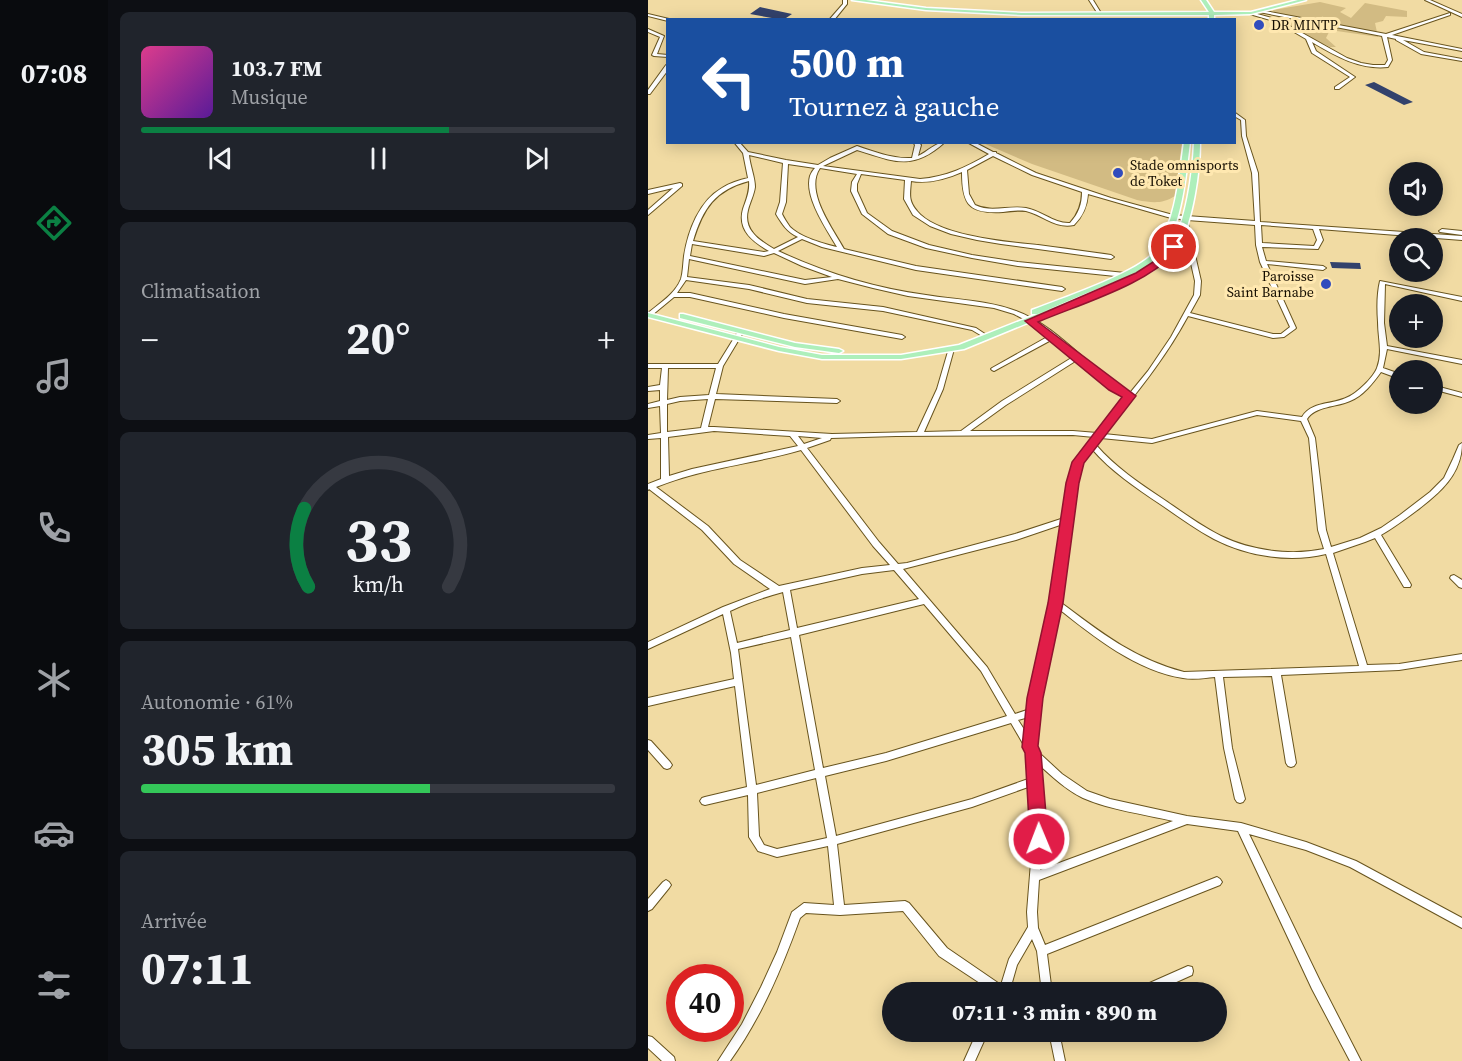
<!DOCTYPE html>
<html lang="fr">
<head>
<meta charset="utf-8">
<style>
  :root { --surface:#171b24; --page:#20242c; --text:#f1f3f6; --muted:#9ea1a6; --line:#363941; --accent:#0b8043 }
  body { margin:0; font-family:"Source Serif 4",serif; background:var(--page); color:var(--text); height:100vh; display:flex; flex-direction:column; font-size:22px; white-space:nowrap }
  * { box-sizing:border-box; margin:0 }
  p { font-size:20px; color:var(--muted) }
  .icon { flex:none; width:33px; height:33px; fill:none; stroke:currentColor; stroke-width:2; stroke-linecap:round; stroke-linejoin:round }
  .map { position:relative; flex:1; overflow:hidden }
  .panel { display:flex; flex-direction:column; gap:12px; padding:12px; background:#0d0f14; width:540px }
  .panel>* { flex:none }
  .hud { position:absolute; left:18px; top:18px; width:570px; height:126px; border-radius:0px; box-shadow:0 3px 15px #0003; background:#1a4fa0; color:#fff; overflow:hidden }
  .tools { position:absolute; left:741px; top:162px; display:grid; gap:12px }
  .tools a { display:grid; place-items:center; width:54px; height:54px; border-radius:50%; background:var(--surface); box-shadow:0 3px 15px #0003; font-size:30px }
  .speed { position:absolute; left:18px; top:964px; display:flex; gap:12px; font-size:30px; font-weight:700; text-align:center }
  .speed>* { display:grid; place-content:center; width:78px; height:78px; border-radius:50%; background:var(--surface); box-shadow:0 3px 15px #0003; line-height:1 }
  .speed .limit { border:9px solid #d22; background:#fff; color:#111 }
  .pin { position:absolute; display:grid; place-items:center; width:51px; height:51px; color:#fff; margin:-26px; border:3px solid #fff; border-radius:50%; box-shadow:0 2px 6px #0007 }
  .me { position:absolute; width:66px; margin:-33px; rotate:359deg; stroke-linejoin:round; filter:drop-shadow(0 0 4px #0008) }
  .turn { display:flex; align-items:center; gap:21px; height:126px; padding:0 24px; font-size:27px }
  .turn .icon { width:78px; height:78px; stroke-width:2.5 }
  .turn b { display:block; font-size:42px; line-height:51px }
  .big { font-size:45px; font-weight:800; line-height:1.1 }
  .panel .widget { flex:1; display:flex; flex-direction:column; justify-content:center; gap:9px; min-width:0; padding:0 21px; border-radius:9px; background:var(--page) }
  .panel .dial { align-items:center; gap:0 }
  .dial svg { height:156px; overflow:visible; fill:none; stroke:var(--line); stroke-width:7; stroke-linecap:round; text-anchor:middle }
  .dial text { fill:var(--text); stroke:none }
  .song { display:flex; align-items:center; gap:18px }
  .cover { width:72px; height:72px; border-radius:9px; background:linear-gradient(135deg,hsl(330 70% 55%),hsl(270 70% 35%)) }
  .played { height:6px; border-radius:3px; background:linear-gradient(90deg,var(--accent) 65%,var(--line) 65%) }
  .keys { display:flex; justify-content:space-around; direction:ltr }
  .heat { display:flex; justify-content:space-between; align-items:center; font-size:33px; direction:ltr }
  .charge { height:9px; border-radius:4px; background:linear-gradient(90deg,#34c759 61%,var(--line) 0) }
  .trip { position:absolute; left:234px; top:982px; width:345px; height:60px; border-radius:30px; background:var(--surface); box-shadow:0 3px 15px #0003; font-weight:800; line-height:60px; text-align:center }
  main { display:flex; flex:1; min-height:0 }
  .tabs { display:flex; flex-direction:column; width:108px; justify-content:space-around; align-items:center; background:#090b0e; color:var(--muted) }
  .tabs .icon { width:42px; height:42px }
  .tabs .selected { color:var(--accent) }
  .tabs b { font-size:27px; color:var(--text) }
  .map>svg:first-child { display:block }
</style>
</head>
<body>
<main>
<nav class="tabs">
<b>07:08</b>
<svg class="icon selected" aria-label="directions" viewBox="0 0 24 24"><path d="M12 3l9 9-9 9-9-9zM9 14v-3h6M13 9l2 2-2 2"/></svg>
<svg class="icon" aria-label="music" viewBox="0 0 24 24"><path d="M9 18V5l10-2v13"/><circle cx="6" cy="18" r="3"/><circle cx="16" cy="16" r="3"/></svg>
<svg class="icon" aria-label="phone" viewBox="0 0 24 24"><path d="M5 4h4l2 5-3 2q2 4 5 5l2-3 5 2v4C11 20 4 13 5 4z"/></svg>
<svg class="icon" aria-label="climate" viewBox="0 0 24 24"><path d="M12 3v18M4 7l16 10M4 17L20 7"/></svg>
<svg class="icon" aria-label="car" viewBox="0 0 24 24"><path d="M5 17H2v-5l4-1 3-4h7l3 4 3 1v5h-3M9 17h6M6 11h13"/><circle cx="7" cy="17" r="2"/><circle cx="17" cy="17" r="2"/></svg>
<svg class="icon" aria-label="filters" viewBox="0 0 24 24"><path d="M4 7h16M4 17h16"/><circle cx="9" cy="7" r="2"/><circle cx="15" cy="17" r="2"/></svg>
</nav>
<section class="panel">
<div class="widget">
<div class="song"><i class="cover"></i><div><b>103.7 FM</b><p>Musique</p></div></div>
<div class="played"></div>
<div class="keys"><svg class="icon" aria-label="previous" viewBox="0 0 24 24"><path d="M18 5L8 12l10 7zM5 5v14"/></svg><svg class="icon" aria-label="pause" viewBox="0 0 24 24"><path d="M8 5v14M16 5v14"/></svg><svg class="icon" aria-label="next" viewBox="0 0 24 24"><path d="M6 5l10 7-10 7zM19 5v14"/></svg></div>
</div>
<div class="widget"><p>Climatisation</p>
<div class="heat"><a>−</a><b class="big">20°</b><a>+</a></div>
</div>
<div class="widget dial"><svg viewBox="0 0 100 80">
<path d="M14 69A42 42 0 1 1 86 69"/>
<path d="M14 69A42 42 0 0 1 12 29" stroke="#0b8043"/>
<text x="50" y="56" font-size="32" font-weight="700">33</text>
<text x="50" y="72" font-size="11">km/h</text>
</svg></div>
<div class="widget"><p>Autonomie · 61%</p><b class="big">305 km</b><div class="charge"></div></div>
<div class="widget"><p>Arrivée</p><b class="big">07:11</b></div>
</section>
<div class="map">
<svg width="814" height="1061" viewBox="0 0 814 1061">
  <rect width="100%" height="100%" fill="#f1dba3"/>
  <path fill="#d2bb83" d="M672,2l26,6 -6,4 11,6 14,-15 42,8v6l-21,-1 -3,5 -8,2 3,14 -48,-7 -4,8 10,9h-6c-18,-9 -50,-18 -57,-37z
    M335,143h199l-7,53c-13,8 -22,7 -38,4l-105,-36z"/>
  <path fill="#33426c" d="M112,7l32,7 -9,6 -33,-6z
    M726,82l39,20 -9,3 -39,-20z
    M682,262l30,1 1,6 -29,-1z"/>
  <g fill="none" stroke-linecap="round" stroke-linejoin="round">
    <g stroke="#68541e" stroke-width="2">
      <path id="minor" d="M195,0h4v4l-13,16h-5l14,-16z
        M441,0h4l8,13 -1,1h-2z
        M777,0h5l32,14v3z
        M612,10l126,24 64,-21v2l-58,20 70,14v2l-59,-11 21,12 38,7v2l-41,-7 -25,-14v-1l-9,-2 5,23 -4,7c-28,3 -53,-11 -76,-25l4,9 39,26 -16,12h-4v-2l15,-10 -38,-24 -6,-14 -29,-17 -24,-7 -3,-1v-2l29,8 68,38 14,5 12,2h12l3,-5 -6,-24 -123,-24v-2z
        M0,14l21,5 1,1h-2v1l-20,-5z
        M0,29l16,7 -7,18 11,1v2l-14,-1 -2,-1 8,-18 -12,-5z
        M18,65h2v5l-18,24h-2v-4z
        M586,112l11,8 1,16 12,37 2,49 202,14v4l-143,-11 4,11 -5,9 -56,-2 4,14 57,5 3,2 -3,2 -56,-6 29,64 -1,1 -11,8 -11,1 -85,-22c-23,43 -54,80 -84,118l48,5 105,-28 45,6c9,-16 31,-12 46,-20 9,-4 25,-19 29,-29 6,-15 1,-30 1,-46 -1,-13 -1,-29 2,-41l82,16v4l-77,-17 -1,39 3,23 75,14v4l-75,-15 -4,19 17,6v5l-19,-7c-8,11 -18,24 -31,29 -13,6 -35,5 -43,18l8,19 11,92 5,17 29,-9 21,-10 19,-13 30,-23 14,-14 9,-19 6,-14 3,-2c0,31 -22,50 -46,68 -11,8 -23,17 -35,24l29,48 1,2 -1,2h-6l-29,-49 -10,4 -32,11 34,112 32,-1 63,-10v6l-63,10 -118,5 15,88 -2,3 -3,1 -3,-1 -2,-3 -14,-87 -49,1 9,71 13,51 -2,3 -3,1 -3,-1 -2,-3 -11,-51 -9,-71c-10,1 -22,3 -32,1 -46,-7 -89,-41 -124,-69l-20,89 -5,49 2,3 26,24 25,17 23,8 77,17 54,7 65,19 50,19 106,57v10l-112,-61 -44,-17 -57,-16 71,147 41,80h-11l-38,-72 -74,-158 -51,-7 -148,56 -2,32 1,16 7,17 172,-68 3,2 2,3 -2,3 -173,69 5,39h-10l-5,-42 -5,-12 -15,26 -8,28h-14l-56,-37 -36,-45 -63,4 -34,-2 -6,5c-18,50 -39,100 -70,143h-12l24,-37 19,-37 16,-35 15,-40 12,-9 30,2 -6,-59 -51,11 -19,-6 -9,-14 -1,-42 -43,10 -3,-1 -2,-3 2,-3 3,-1 42,-10 -12,-101 -87,20v-8l86,-19 -3,-26 -8,-39 -75,35v-7l75,-35 47,-18 -36,-25 -32,-34 -53,-41 -1,1v-6l13,-5v-41l-13,1v-4l13,-2 -1,-27 -12,2v-4l12,-3v-11l-12,1v-4l12,-2 2,-17h-14v-4h70l21,-34h4l1,1 -21,35 -7,28 121,5 3,2 -3,2 -122,-4 -7,28h6l118,7 85,-2 20,-43 12,-41h4l1,1 -11,40 -19,43 37,-1 41,-30 71,-44 -20,-18 -59,32 -2,-1 -1,-1 1,-1 57,-32 -20,-14 -15,-8 -20,-6 -86,-12 -35,-8 -35,-9 -33,5 -116,-25 -2,18 62,8 58,14 76,8 93,21 9,6 -3,2 -10,-6 -89,-19 -76,-8 -58,-14 -63,-9 -9,13h13l94,21 118,21 3,2 -3,2 -118,-21 -94,-21h-16l-23,19 -3,1v-4c12,-10 27,-19 33,-34 2,-7 2,-15 3,-23 4,-25 15,-55 38,-68 8,-5 17,-8 26,-10l-5,-25 -9,-11h5l9,10 38,8 32,5 12,-7 27,-12c18,6 36,13 55,12l3,-13 -2,-3h5l3,3 -3,11c9,-4 18,-14 27,-14 -32,29 -50,20 -88,8l-34,16 97,13c26,-2 47,-12 69,-25l-22,-12h7l19,10h3v1l40,20 75,25 62,17 82,6 -3,-48 -10,-37 -1,-16 -7,-4zM101,155l34,8 -3,39 -4,12c6,10 11,18 22,23l-24,12c-15,-9 -31,-19 -26,-39 2,-8 6,-15 7,-23 0,-10 -5,-21 -6,-32zM345,156l39,19 50,17c0,12 -3,21 -12,31 -16,1 -28,-12 -44,-15 -17,-3 -35,5 -51,-3l-6,-11 -2,-24zM140,164l27,4c-2,2 -4,5 -5,8 -6,21 17,54 27,71 -13,-3 -37,-10 -47,-20 -3,-4 -6,-9 -8,-13l4,-12zM172,168l37,6 -5,8 -1,9 11,23 26,20 38,14 46,10 46,8 107,11 3,-2 -3,-2 -107,-11 -46,-7 -43,-10 -37,-14 -25,-18 -10,-22v-7l4,-10 44,6 -1,19 9,16 17,11 21,8 26,6 24,4 110,15 3,-2 -3,-2c-24,-3 -48,-7 -73,-10 -31,-3 -101,-9 -121,-34 -9,-10 -7,-17 -6,-30 18,3 35,-2 51,-9 0,33 7,42 41,40 7,-1 15,-2 23,-1 17,4 29,18 48,14 9,-9 13,-18 14,-31l83,24 10,1 14,62 -1,14 -23,42 -23,34 -18,22c-41,-23 -70,-66 -114,-82 -29,-11 -60,-11 -90,-16 -51,-7 -101,-22 -148,-44l24,-12 20,8 94,23 146,21 3,-2 -3,-2 -146,-21 -72,-17c-11,-20 -40,-58 -24,-81zM101,181c1,11 -3,19 -6,28 -6,21 10,33 26,42l-5,1 -71,-11c10,-33 22,-51 56,-60zM539,220l68,5 1,20 4,17 30,65 -9,7h-8l-83,-21 10,-18 1,-14zM613,225l52,4 4,11 -3,6 -52,-3zM44,244l72,12 10,-3 28,13 30,11 -27,3 -115,-24zM429,360c15,14 31,26 50,37l-30,36 -24,-2h-103l36,-26zM20,368h48l-7,27 -29,2 -13,3zM60,399l-7,29 -34,4v-28l13,-3zM609,415l44,6 8,17 9,92 6,19c-33,7 -72,2 -103,-13 -20,-10 -39,-24 -58,-37 -24,-16 -48,-32 -67,-54l5,-7 51,5zM66,431l76,5 8,10 -106,23 -23,7 -1,-39zM425,435l21,2 -5,5 -1,3 -14,17 -5,21 -5,35 -49,16 -108,29 -9,1 -19,-22 -72,-94 23,-8 1,-2 65,-2zM150,436l24,2 -18,6zM444,449c19,22 44,39 68,55 18,12 35,25 54,35 33,17 75,24 112,15l33,112 -175,6c-50,-13 -84,-40 -124,-70l17,-119 4,-20zM153,450l72,96 17,19 -28,3 -83,18 -39,-26 -32,-34 -52,-39c47,-19 97,-23 145,-37zM415,524l-11,79 -21,95 -1,11 -15,5 -28,-47 -84,-98 113,-29zM246,570l25,29 -122,29 -7,-38 72,-16zM135,592l7,38 -53,13 -7,-32c17,-8 35,-14 53,-19zM276,604l57,67 26,45 -121,37 -63,15 -24,-133zM143,637l24,133 -59,15 -18,-136zM381,717l-2,17 -9,-14zM363,723l18,31 2,24 -59,21 -136,37 -11,-60 61,-15zM390,764c14,12 28,26 45,34 28,12 60,16 90,23l-133,49 4,-45zM168,778l11,60 -50,11 -13,-4 -5,-9 -2,-43zM383,786l3,39 -7,87 1,15 -19,32 -8,26 -54,-37 -38,-45 -4,-2 -61,4 -7,-61 135,-37z
        M32,183l2,1v2l-34,29v-5l25,-22 -25,6v-4z
        M794,229l20,2v4l-22,-3 -1,-1z
        M784,385l30,8v4l-30,-8z
        M806,575l8,5v8l-3,-1 -9,-9 1,-2z
        M0,740l3,1 19,21 2,3 -2,3 -3,1 -3,-1 -16,-18z
        M18,880l3,2 2,3 -2,3 -17,21 -4,2v-12l15,-17z
        M540,966l4,1 1,4 -1,4 -40,18h-17l1,-4z
        M329,1032h11l-13,29h-11z
        M401,1032h10l6,29h-10z
        M0,1036l4,1 22,20 1,4h-13l-14,-13z"/>
    </g>
    <g stroke="#fff" stroke-width="3">
      <path id="major" d="M204,0h14l60,8 96,5 187,-1 -8,-12h5l8,12h37l47,-12h8l-55,14 -37,1v5h-5v-5h-187l-96,-5z
        M536,142h6c-4,33 -8,84 -29,111 -14,19 -42,27 -64,36 -20,8 -39,16 -59,25h-6v-4c28,-11 109,-38 124,-60 20,-30 23,-73 28,-108z
        M546,142h6c0,29 -7,80 -22,105 -9,13 -22,22 -36,29l-178,73 -63,10h-79l-43,-8 -131,-34v-4l131,34 43,8h79l58,-10 179,-71c12,-7 24,-15 32,-26 16,-24 23,-77 24,-106z
        M32,314h3l112,29 44,6 4,2 -4,2 -44,-6 -115,-29z"/>
    </g>
    <use href="#minor" fill="#fff" fill-rule="evenodd"/>
    <use href="#major" fill="#aeefbb" fill-rule="evenodd"/>
  </g>
  <path fill="#e11d48" stroke="#92132f" stroke-width="1.5" d="M526,244l6,3c-27,36 -100,57 -142,75l98,74 -52,67 -5,20 -16,120 -20,95 -5,48 3,7 7,86 -3,6 -6,2 -6,-2 -3,-6 -5,-86 -3,-6 5,-49 21,-95 18,-120 6,-21 50,-65 -13,-7 -84,-69 111,-48 25,-16 10,-12z"/>
  <g fill="#314cbd" stroke="#ffe8b0" stroke-width="2">
    <circle cx="611" cy="25" r="6"/>
    <circle cx="470" cy="173" r="6"/>
    <circle cx="678" cy="284" r="6"/>
  </g>
  <g text-anchor="middle" stroke-width="6" stroke-linejoin="round" paint-order="stroke">
    <g font-size="14" fill="#150d00" stroke="#ffe8b0" text-anchor="start">
      <text x="623" y="30">DR MINTP</text>
      <text x="482" y="170">Stade omnisports<tspan x="482" dy="16">de Toket</tspan></text>
      <text x="666" y="281" text-anchor="end">Paroisse<tspan x="666" dy="16">Saint Barnabe</tspan></text>
    </g>
  </g>
</svg>
<div class="tools">
<a><svg class="icon" aria-label="sound" viewBox="0 0 24 24"><path d="M4 9h4l5-4v14l-5-4H4zM17 9q2 3 0 6"/></svg></a>
<a><svg class="icon" aria-label="search" viewBox="0 0 24 24"><circle cx="10" cy="10" r="6"/><path d="M15 15l6 6"/></svg></a>
<a>+</a>
<a>−</a>
</div>
<div class="speed"><div class="limit">40</div></div>
<div class="pin" style="left:526px;top:247px;background:#d93025"><svg class="icon" aria-label="arrive" viewBox="0 0 24 24"><path d="M6 21V4h12l-3 4 3 4H6"/></svg></div>
<svg class="me" style="left:391px;top:839px" viewBox="-20 -20 40 40"><circle r="17" fill="#e11d48" stroke="#fff" stroke-width="3"/><path d="M0-11L8 9 0 5-8 9z" fill="#fff"/></svg>
<div class="trip">07:11 · 3 min · 890 m</div>
<div class="hud">
<div class="turn"><svg class="icon" aria-label="left" viewBox="0 0 24 24"><path d="M17 20v-9H6M10 6l-5 5 5 5"/></svg><div><b>500 m</b>Tournez à gauche</div></div>
</div>
</div>
</main>
</body>
</html>
